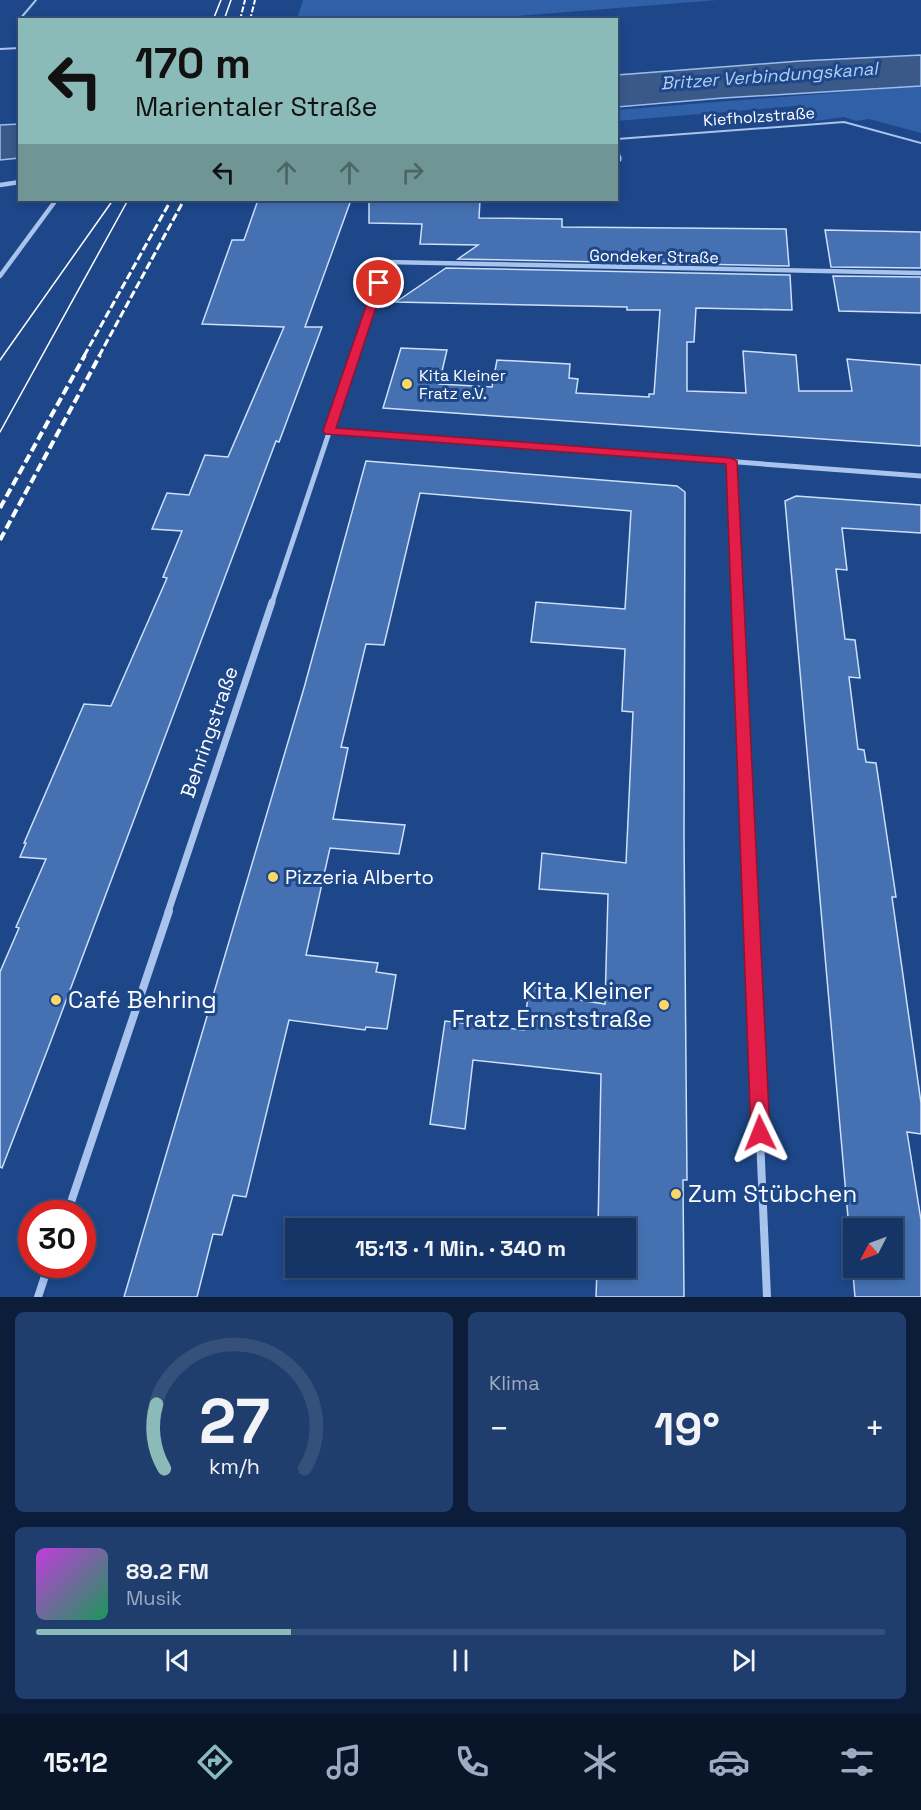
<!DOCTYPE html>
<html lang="de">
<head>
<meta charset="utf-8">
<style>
  :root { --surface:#163567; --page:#1f3d6d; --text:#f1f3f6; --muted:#9eabc0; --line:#35507b; --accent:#8bbbb9 }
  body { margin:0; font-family:"Space Grotesk",sans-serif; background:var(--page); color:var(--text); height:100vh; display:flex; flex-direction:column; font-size:22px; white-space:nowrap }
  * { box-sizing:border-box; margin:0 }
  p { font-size:20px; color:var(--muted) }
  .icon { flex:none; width:33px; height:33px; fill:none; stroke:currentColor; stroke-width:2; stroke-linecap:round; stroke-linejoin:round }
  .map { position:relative; height:1297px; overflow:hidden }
  .sheet { display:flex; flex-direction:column; gap:15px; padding:15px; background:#0c1d39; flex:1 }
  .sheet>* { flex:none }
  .guide { position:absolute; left:18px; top:18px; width:600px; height:183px; border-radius:0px; box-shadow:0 3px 9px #0003,0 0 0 2px var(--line); background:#8bbbb9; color:#111; overflow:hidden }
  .needle { width:39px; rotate:228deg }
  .tools { position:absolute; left:843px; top:1218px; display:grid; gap:12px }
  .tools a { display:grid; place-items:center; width:60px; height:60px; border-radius:0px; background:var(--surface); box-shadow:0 3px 9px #0003,0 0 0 2px var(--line); font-size:30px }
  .speed { position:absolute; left:18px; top:1200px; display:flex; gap:12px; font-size:30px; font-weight:700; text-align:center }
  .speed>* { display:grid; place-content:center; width:78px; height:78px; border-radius:50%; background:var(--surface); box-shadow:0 3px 9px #0003,0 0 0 2px var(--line); line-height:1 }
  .speed .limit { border:9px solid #d22; background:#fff; color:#111 }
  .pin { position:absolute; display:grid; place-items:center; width:51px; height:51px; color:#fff; margin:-26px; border:3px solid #fff; border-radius:50%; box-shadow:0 2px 6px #0007 }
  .me { position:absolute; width:66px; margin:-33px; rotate:358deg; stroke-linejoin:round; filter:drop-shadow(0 0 4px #0008) }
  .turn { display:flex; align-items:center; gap:21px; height:126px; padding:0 18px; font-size:27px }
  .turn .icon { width:78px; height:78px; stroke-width:2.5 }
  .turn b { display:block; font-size:42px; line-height:51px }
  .lanes { display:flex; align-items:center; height:57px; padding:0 18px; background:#0003; justify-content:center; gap:30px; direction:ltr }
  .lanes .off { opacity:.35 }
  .big { font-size:45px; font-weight:600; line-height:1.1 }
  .sheet .widget { flex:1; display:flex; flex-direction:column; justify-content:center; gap:9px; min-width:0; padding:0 21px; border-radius:9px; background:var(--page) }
  .sheet .dial { align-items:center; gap:0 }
  .dial svg { height:156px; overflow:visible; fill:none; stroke:var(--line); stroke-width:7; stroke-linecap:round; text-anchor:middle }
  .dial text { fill:var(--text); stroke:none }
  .song { display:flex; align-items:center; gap:18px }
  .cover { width:72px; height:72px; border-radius:9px; background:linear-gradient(135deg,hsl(290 70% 55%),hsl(150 70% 35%)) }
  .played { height:6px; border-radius:3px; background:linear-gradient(90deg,var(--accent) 30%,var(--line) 30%) }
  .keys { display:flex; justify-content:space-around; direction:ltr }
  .heat { display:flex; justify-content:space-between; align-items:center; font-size:33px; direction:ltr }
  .sheet .tiles { flex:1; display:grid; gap:15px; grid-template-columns:1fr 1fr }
  .widget:last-child { grid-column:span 2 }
  .trip { position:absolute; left:285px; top:1218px; width:351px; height:60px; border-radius:0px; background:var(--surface); box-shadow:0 3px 9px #0003,0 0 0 2px var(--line); font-weight:600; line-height:60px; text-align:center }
  .tab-bar { display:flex; height:96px; justify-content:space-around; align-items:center; background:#091529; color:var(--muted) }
  .tab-bar .icon { width:42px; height:42px }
  .tab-bar .selected { color:var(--accent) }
  .tab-bar b { font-size:27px; color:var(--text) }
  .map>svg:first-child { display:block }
</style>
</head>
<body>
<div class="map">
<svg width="921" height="1297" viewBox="0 0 921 1297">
  <rect width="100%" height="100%" fill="#1d4789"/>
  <path fill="#3060a7" d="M303,0h415l-239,19h-182z
    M921,86v47l-52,-14 -13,2 -12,-4 -36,5 -12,-16 -179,15 -1,-11z"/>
  <path fill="#3a5989" stroke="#9bbeed" stroke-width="1.5" d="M921,55v31l-198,12 -106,9v-32l183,-14z
    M19,124v34l-19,2v-35z"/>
  <path fill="#4571b2" stroke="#cddff9" stroke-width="1.5" fill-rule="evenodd" d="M258,200h93l-46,127h17l-43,115 -3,-1 -227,605 -47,122 -2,-1v-195l19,-44 -3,-1 30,-68 -26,-2 6,-14h-2l60,-139 27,2 56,-128 -4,-1 19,-46 -30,-2 15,-36 22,2 16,-40 23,2 56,-130 -82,-3 30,-84h12z
    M369,200h111l-1,18 83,1v8l224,2 3,37 -331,-7 20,-14 -58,-1 2,-20 -53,-1z
    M825,230l96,2v36l-90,-1z
    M446,268l344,7 2,35 -96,-2 -2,34h-7v49l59,2 -3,-42 53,4 3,36h53l-5,-32 74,6v81l-538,-38 18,-60 46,2 -8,34 53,3 5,-27 73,4 -1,14 9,1 -2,14 73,4v-3h5l6,-84h-33v-3l-231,-5z
    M833,276l88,1v36l-82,-2z
    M366,461l311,25 8,6 -1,344 3,344h-4l1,117h-88l1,-29h29v-40h-28l3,-154 -128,-14 -8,69 -35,-5 15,-103 79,9 5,-43 25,3 1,6 50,8 3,-110 -69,-5 3,-36 84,10 7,-151 -11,-1 3,-62 -94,-7 5,-40 89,7 6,-98 -211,-18 -36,152 -18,-1 -25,103 7,1 -15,71 72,6 -6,29 -69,-6 -24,107 72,8 -2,9 20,3 -9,54 -21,-2 -1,3 -76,-10 -43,177 -13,-2 -11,40 -9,-1 -16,63h-73l180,-609z
    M796,496l125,9v28l-79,-5 5,42 -11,-1 9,70 10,1 5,38 -11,-1 9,72 6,1 2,12 10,1 20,134h-4l29,206v31l-14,-2 14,88v77h-66l-70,-796zM854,1228h38v40h-38z"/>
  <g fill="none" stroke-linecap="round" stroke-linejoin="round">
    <path stroke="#a8c3ec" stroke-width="2" d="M35,20l-15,-1 16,-19
      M0,49l20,-1
      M620,159l-3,-20 227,-17 77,21"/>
    <path stroke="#a8c3ec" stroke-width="3" d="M620,157v3"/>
    <path stroke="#a8c3ec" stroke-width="4.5" d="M0,185l20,-3
      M0,276l56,-76
      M354,356l32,-94 535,11"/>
    <path stroke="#a8c3ec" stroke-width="5" d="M329,431l592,45
      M731,461l6,142
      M272,603l83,-248"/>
    <path stroke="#a8c3ec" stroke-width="7" d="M737,602l13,310
      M168,912l104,-310"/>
    <path stroke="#a8c3ec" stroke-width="8" d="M750,911l17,386
      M67,1214l102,-303
      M38,1297l11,-33"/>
    <path stroke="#fff" stroke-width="1.5" d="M213,20l8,-20
      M224,20l7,-20
      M0,360l113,-160
      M0,432l128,-232"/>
    <path stroke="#fff" stroke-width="2" stroke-dasharray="6 2" stroke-linecap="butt" d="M240,20l5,-20
      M250,20l5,-20"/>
    <path stroke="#fff" stroke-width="3" stroke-dasharray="8 3" stroke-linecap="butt" d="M84,356l87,-156
      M99,356l85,-156"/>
    <path stroke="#fff" stroke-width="4" stroke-dasharray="9 4" stroke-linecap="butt" d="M0,508l85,-153
      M0,540l100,-185"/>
  </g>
  <path fill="#e11d48" stroke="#92132f" stroke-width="1.5" d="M379,280l5,3 -48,145 395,30 6,3 33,672 -3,7 -7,2 -6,-2 -3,-7 -25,-669 -401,-30 -2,-3 51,-148z"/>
  <g fill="#fbd766" stroke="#1d4789" stroke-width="2">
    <circle cx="407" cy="384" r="6"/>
    <circle cx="273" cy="877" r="6"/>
    <circle cx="56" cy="1000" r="6"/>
    <circle cx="664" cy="1005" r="6"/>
    <circle cx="676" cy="1194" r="6"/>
  </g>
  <g text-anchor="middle" stroke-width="6" stroke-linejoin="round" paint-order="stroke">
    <g font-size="16" fill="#fff" stroke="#1d4789">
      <text transform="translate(759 116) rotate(-4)" y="6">Kiefholzstraße</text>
      <text transform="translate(654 256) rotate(1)" y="6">Gondeker Straße</text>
    </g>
    <g font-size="16" fill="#fff" stroke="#1d4789" text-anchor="start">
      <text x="419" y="381">Kita Kleiner<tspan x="419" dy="18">Fratz e.V.</tspan></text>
    </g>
    <g font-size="18" font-style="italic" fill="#b3cef3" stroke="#1d4789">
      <text transform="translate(769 76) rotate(-4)" y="6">Britzer Verbindungskanal</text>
    </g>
    <g font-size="20" fill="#fff" stroke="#1d4789">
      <text transform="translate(209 732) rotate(-71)" y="7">Behringstraße</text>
    </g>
    <g font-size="20" fill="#fff" stroke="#1d4789" text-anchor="start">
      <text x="285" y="884">Pizzeria Alberto</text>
    </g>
    <g font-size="24" fill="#fff" stroke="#1d4789" text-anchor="start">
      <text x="652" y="999" text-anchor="end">Kita Kleiner<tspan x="652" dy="28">Fratz Ernststraße</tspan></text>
      <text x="68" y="1008">Café Behring</text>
      <text x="688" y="1202">Zum Stübchen</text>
    </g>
  </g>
</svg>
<div class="tools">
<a><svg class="needle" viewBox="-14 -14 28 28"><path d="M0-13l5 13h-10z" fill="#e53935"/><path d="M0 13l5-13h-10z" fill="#9eabc0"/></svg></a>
</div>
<div class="speed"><div class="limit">30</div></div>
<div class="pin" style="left:379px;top:283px;background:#d93025"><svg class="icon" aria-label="arrive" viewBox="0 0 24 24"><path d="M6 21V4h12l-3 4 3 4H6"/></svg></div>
<svg class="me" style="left:760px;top:1133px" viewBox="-20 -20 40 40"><path d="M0-17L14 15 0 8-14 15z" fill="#e11d48" stroke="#fff" stroke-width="4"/></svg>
<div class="trip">15:13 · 1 Min. · 340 m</div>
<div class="guide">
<div class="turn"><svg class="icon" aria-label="left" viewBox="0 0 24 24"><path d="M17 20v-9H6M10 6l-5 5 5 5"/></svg><div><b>170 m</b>Marientaler Straße</div></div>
<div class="lanes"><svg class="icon" aria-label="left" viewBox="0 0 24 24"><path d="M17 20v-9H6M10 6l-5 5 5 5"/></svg><svg class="icon off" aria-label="ahead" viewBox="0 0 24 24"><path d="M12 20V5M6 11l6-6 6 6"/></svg><svg class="icon off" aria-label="ahead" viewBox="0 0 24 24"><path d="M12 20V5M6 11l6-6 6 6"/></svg><svg class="icon off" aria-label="right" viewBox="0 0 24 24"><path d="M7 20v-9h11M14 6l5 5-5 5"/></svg></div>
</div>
</div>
<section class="sheet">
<div class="tiles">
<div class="widget dial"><svg viewBox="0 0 100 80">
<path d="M14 69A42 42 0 1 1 86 69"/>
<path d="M14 69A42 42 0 0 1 10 36" stroke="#8bbbb9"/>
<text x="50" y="56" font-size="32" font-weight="700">27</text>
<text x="50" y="72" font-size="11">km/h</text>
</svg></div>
<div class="widget"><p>Klima</p>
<div class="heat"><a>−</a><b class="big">19°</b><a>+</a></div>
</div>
<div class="widget">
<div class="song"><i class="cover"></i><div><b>89.2 FM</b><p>Musik</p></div></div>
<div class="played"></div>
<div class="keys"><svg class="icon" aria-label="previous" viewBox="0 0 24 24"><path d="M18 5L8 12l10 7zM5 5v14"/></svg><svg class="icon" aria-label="pause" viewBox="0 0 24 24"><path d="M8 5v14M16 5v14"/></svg><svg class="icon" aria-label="next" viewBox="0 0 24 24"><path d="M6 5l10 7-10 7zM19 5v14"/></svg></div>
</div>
</div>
</section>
<nav class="tab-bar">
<b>15:12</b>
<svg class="icon selected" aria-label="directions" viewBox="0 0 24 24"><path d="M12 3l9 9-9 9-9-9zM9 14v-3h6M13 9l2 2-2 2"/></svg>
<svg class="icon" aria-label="music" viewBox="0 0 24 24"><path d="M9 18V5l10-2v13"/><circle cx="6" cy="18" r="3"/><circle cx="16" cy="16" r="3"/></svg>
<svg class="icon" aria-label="phone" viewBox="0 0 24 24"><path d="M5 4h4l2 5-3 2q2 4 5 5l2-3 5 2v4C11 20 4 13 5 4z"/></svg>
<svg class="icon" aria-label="climate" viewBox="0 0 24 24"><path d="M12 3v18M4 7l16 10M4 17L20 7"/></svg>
<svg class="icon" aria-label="car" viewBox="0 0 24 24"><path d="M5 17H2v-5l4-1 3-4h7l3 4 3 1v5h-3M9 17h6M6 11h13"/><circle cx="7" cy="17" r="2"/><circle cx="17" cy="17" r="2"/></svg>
<svg class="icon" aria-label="filters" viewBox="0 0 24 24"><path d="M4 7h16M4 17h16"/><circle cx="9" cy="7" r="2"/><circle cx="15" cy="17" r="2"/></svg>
</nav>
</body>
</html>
